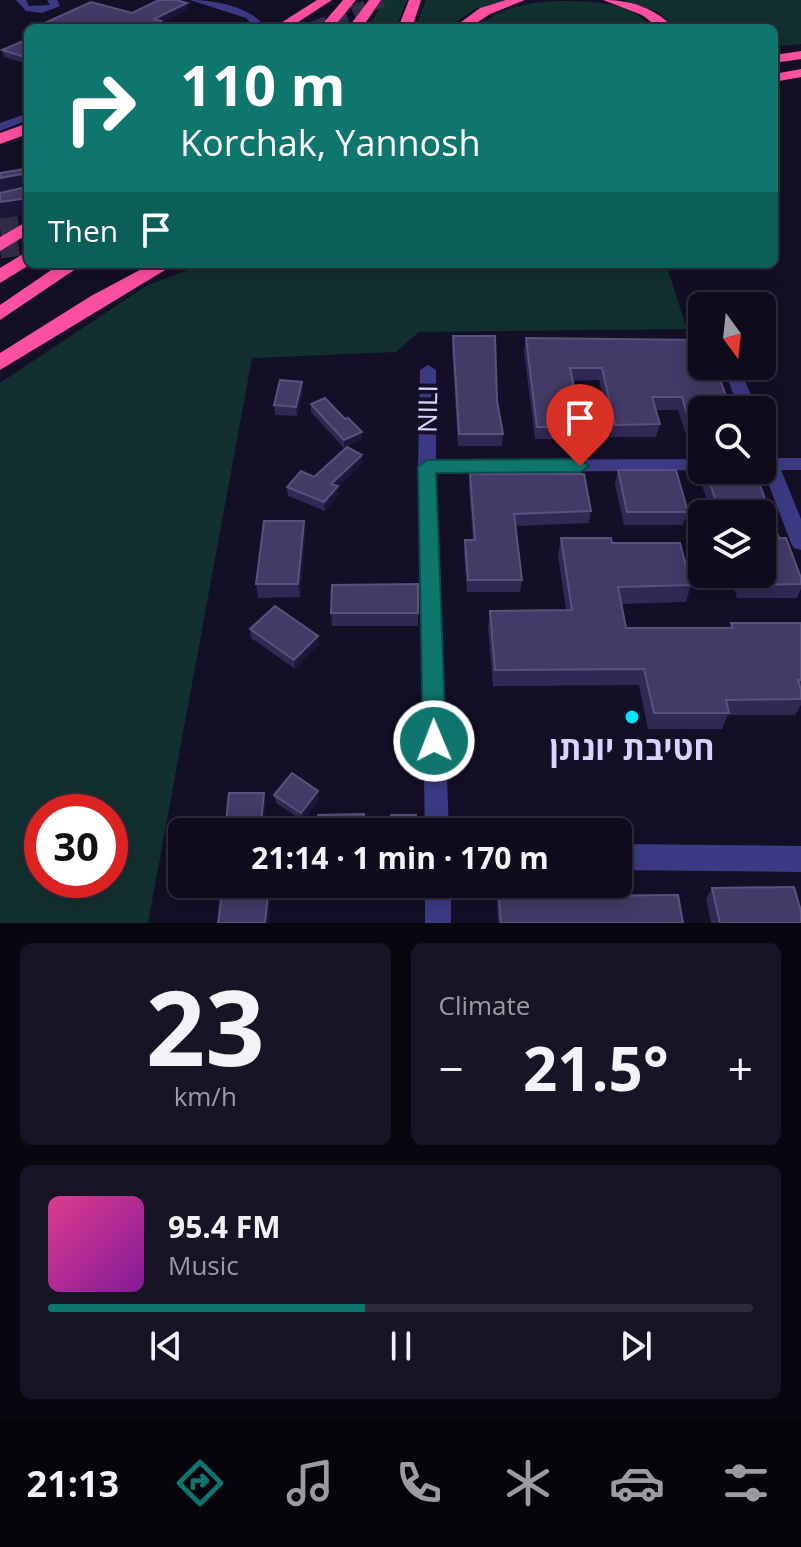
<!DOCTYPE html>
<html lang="en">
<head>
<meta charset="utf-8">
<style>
  :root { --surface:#0e0b1c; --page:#171425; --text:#f1f3f6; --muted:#9b9ba3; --line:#2e2b3b; --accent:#0f766e }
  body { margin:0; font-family:"Open Sans","Noto Sans Hebrew",sans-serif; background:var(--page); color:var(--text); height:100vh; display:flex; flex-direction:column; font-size:30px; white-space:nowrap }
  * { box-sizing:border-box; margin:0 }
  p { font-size:26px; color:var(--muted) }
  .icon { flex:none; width:44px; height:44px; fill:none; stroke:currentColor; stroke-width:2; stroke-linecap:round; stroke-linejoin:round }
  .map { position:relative; height:923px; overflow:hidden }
  .panel { display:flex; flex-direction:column; gap:20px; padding:20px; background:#08060f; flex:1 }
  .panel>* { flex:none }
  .top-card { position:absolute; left:24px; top:24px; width:754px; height:244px; border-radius:12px; box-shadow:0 4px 20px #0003,0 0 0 2px var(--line); background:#0f766e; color:#fff; overflow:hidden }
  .needle { width:52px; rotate:165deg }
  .controls { position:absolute; left:688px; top:292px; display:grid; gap:16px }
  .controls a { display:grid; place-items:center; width:88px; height:88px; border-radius:12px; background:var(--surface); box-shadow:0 4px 20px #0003,0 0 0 2px var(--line); font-size:40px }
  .speed { position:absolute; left:24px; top:794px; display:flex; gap:16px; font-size:40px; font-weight:700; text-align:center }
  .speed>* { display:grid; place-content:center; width:104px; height:104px; border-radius:50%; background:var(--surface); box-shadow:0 4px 20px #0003,0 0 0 2px var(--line); line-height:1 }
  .speed .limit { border:12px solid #d22; background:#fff; color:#111 }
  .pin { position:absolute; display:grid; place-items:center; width:68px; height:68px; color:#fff; margin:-82px -34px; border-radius:50% 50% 50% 0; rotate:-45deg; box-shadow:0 0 8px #0007 }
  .pin .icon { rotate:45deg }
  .me { position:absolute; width:88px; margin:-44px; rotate:359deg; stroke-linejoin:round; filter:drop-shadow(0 0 6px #0008) }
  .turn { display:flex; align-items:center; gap:28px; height:168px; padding:0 24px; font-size:36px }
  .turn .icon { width:104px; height:104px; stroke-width:2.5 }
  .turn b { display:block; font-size:56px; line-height:68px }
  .then { display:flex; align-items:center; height:76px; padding:0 24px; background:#0003; gap:16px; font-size:30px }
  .big { font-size:60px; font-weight:700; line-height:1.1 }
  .panel .widget { flex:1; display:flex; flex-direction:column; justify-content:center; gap:12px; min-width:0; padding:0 28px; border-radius:12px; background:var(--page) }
  .panel .dial { align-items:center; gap:0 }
  .dial b { font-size:104px; line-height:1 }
  .song { display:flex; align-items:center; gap:24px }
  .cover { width:96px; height:96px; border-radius:12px; background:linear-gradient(135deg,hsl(330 70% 55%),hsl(290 70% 35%)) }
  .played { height:8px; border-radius:4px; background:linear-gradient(90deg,var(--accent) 45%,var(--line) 45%) }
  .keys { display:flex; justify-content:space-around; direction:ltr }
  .heat { display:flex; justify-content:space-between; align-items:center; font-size:44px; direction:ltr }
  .panel .tiles { flex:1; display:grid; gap:20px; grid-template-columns:1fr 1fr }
  .widget:last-child { grid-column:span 2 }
  .trip { position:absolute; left:168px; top:818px; width:464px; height:80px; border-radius:12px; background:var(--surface); box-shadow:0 4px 20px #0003,0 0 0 2px var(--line); font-weight:700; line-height:80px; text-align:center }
  .menu { display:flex; height:128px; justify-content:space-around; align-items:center; background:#06040b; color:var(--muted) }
  .menu .icon { width:56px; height:56px }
  .menu .current { color:var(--accent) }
  .menu b { font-size:36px; color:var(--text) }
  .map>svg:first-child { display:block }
</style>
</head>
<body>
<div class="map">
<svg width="801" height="923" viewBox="0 0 801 923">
  <rect width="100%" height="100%" fill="#130f26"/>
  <path fill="#12302f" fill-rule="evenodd" d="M384,0h23l-11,28h-28z
    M426,0h81l-32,9 -27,19h-33z
    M623,0h178v44l-27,3v-19h-99l-17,-16z
    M572,1c27,1 63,3 80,27h-176c28,-24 60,-27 96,-27z
    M203,264h463l21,65 -268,3 -23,20 -144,6 -104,565h-148v-540l146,-97zM110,812v68h-68v-68z"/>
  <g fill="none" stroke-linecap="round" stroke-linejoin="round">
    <path stroke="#312d47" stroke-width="14" stroke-dasharray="14 7" stroke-linecap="butt" d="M314,28l69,-28"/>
    <path stroke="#312d47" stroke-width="19" stroke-dasharray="19 9" stroke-linecap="butt" d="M0,227l28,-4
      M0,249l28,-4"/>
    <path fill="#3d3a85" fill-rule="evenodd" d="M16,0h10l3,6 21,-1 -3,-5h10l3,6 -18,7 -16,-2z
      M190,0c23,0 56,6 72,23l-3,5h-10l3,-4 -6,-6z
      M28,113v7l-28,11v-8z
      M428,365l8,5v90l266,-1v11h5l-271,3 13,359h-24l-7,-365 2,-97z
      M723,366h16l18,44h-18z
      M762,438l6,2 8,18h25v12h-20l20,49v31l-7,-2 -3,-5 -28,-73h-2z
      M618,844l183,2v26l-183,-2z
      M425,884h26v39h-26z"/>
    <path fill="#ff4fa3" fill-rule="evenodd" d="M317,0h15l-43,28h-16z
      M343,0h13l-23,28h-14z
      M369,0h12l-19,28h-14z
      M409,0h12l-9,28h-14z
      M506,0h19l-35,14 -21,14h-16l27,-20z
      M603,0c27,0 51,7 71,28h-15l-17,-13z
      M801,51v8l-27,4v-8z
      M801,69v8l-27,5v-8z
      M28,123v11l-28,10v-11z
      M28,221v13l-28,17v-14z
      M28,251l3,13 -31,19v-15z
      M60,264h23l-83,56v-15z
      M151,264h24l-175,106v-17l91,-57z"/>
  </g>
  <path fill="#312854" d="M188,9l-26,13 1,5 -2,1h-122l-1,-2z
    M28,39v25l-24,-7 -2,-7z
    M453,336l44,65 6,33 -1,12h-44l-6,-97z
    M526,338l188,41 -12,31v40h-11l-13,-40h-23l5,14 -4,13h-44l-13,-57 -27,1 10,46 -3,12h-44l-11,-88z
    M303,391l-6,25 -22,-1 -1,-10z
    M311,404l34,15 17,20 -18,9 -33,-36z
    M362,455v9l-24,23v8l-13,16 -37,-15 -1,-9 27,-10z
    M618,470l70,42 -5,13h-59l-9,-41z
    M706,471h49l24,67h7l15,40v11l-4,9h-60l-7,-24h32v-60h-51l-9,-29z
    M470,474l121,37 -2,12 -73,3 6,54 -2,12h-53l-3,-40 1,-12h8l-4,-53z
    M304,521l1,14 -5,62 -42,1 -2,-14z
    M561,538l51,5 79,42 -5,17 -65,2 5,24h103l2,-5h70v82l-6,10h-67l-6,14h-74l-9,-44 -146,1 -5,-59 2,-16 76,-1 -8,-55z
    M418,584v42h-86l-1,-13z
    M250,629l69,15 -24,25 -44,-31z
    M318,791l1,8 -16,22 -27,-18 -2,-8z
    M498,888l80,8 105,27h-185l-1,-24z
    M712,888l89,35h-90l-5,-24z"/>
  <path fill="#1d163a" d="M187,3l1,6 -26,13 1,5 -16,1 7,-9z
    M97,23l1,5h-11z
    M23,174l4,16 -27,6v-18z
    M28,194v20l-28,5v-17z
    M302,382l1,9 -6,25 -1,-9z
    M362,432v7l-18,9v-8z
    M362,455v9l-24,23v8l-13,16 -1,-9 7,-18z
    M304,521l1,14 -5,62 -2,-13z
    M318,636l1,8 -24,25 -1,-9z
    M318,791l1,8 -16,22 -2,-8z
    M264,793l2,8 -3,31h-3z
    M269,884h2l1,2 -3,37h-4z"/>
  <path fill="#433a66" stroke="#5a527e" stroke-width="2" d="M159,0h17l11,3 -33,16 7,2 -14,7h-33l-17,-5 -10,5h-40l-9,-2 53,-24 41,11z
    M28,39v19l-26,-8z
    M26,161h2v33l-7,5 -21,3v-9l26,-6 -3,-13 -23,4v-5l24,-4z
    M453,336h42l2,65 6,33h-44z
    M526,338l175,2 1,4v22h8l4,13h6l11,31h-29v27h-8l-12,-40h-30l8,27 -45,1 -13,-57h-32l12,59h-45z
    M280,380l22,2 -6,25 -22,-2z
    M325,398l20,21 3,-1 14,14 -18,8 -33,-36z
    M347,447l15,8 -31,29 7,2 -14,16 -37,-15 14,-16 13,6z
    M618,470h58l12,42h-61z
    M706,471h49l24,67h7l15,40v6l-58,1 -4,-11h23v-60h-42z
    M470,474h114l7,37 -77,3 8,66h-54l-3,-40h10z
    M264,521h40l-6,63h-42z
    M561,538h50l1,5h68l11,42 -73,2 8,41h107l-2,-5h70v57h-3l3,10v9l-75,1 3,13h-75l-10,-44 -149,1 -5,-59 82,-1z
    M418,584v29h-87l1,-28z
    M275,606l43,30 -24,24 -44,-31z
    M292,773l26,18 -17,22 -27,-18z
    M229,793h35l-4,39h-35z
    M364,814v18h-47l1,-17z
    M391,815h25v17h-25z
    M223,884h46l-4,39h-47z
    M577,887l1,9 100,-1 5,28h-182l-3,-35z
    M794,887l7,24v12h-81l-8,-35z"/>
  <path fill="#0f766e" stroke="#0a4d48" stroke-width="2" d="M580,459l9,7 -9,6 -144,1 10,268 -3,7 -9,3 -8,-3 -3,-7 -5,-274 9,-7z"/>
  <circle fill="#00e5ff" stroke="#130f26" stroke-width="3" cx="632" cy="717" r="8"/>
  <g text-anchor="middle" stroke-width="8" stroke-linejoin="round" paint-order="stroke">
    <g font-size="26" fill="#d9d4ff" stroke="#130f26">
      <text transform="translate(428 409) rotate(-89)" y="9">NILI</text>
    </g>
    <g font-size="32" font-weight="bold" fill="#d9d4ff" stroke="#130f26">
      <text x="632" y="760">חטיבת יונתן</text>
    </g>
  </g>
</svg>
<div class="controls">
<a><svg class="needle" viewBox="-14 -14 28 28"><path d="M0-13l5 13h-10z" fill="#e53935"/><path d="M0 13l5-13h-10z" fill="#9b9ba3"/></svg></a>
<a><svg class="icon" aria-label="search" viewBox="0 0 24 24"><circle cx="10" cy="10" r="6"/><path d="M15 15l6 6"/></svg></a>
<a><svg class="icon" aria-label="layers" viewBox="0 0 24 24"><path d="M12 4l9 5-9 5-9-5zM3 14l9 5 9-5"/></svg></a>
</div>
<div class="speed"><div class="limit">30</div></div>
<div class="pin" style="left:580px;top:466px;background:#d93025"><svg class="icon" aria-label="arrive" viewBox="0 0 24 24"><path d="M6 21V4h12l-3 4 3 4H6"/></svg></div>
<svg class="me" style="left:434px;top:741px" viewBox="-20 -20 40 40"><circle r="17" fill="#0f766e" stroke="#fff" stroke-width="3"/><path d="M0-11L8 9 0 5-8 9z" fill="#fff"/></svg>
<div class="trip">21:14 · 1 min · 170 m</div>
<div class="top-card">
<div class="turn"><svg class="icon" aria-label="right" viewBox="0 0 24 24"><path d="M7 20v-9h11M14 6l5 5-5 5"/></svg><div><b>110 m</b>Korchak, Yannosh</div></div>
<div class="then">Then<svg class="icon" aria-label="arrive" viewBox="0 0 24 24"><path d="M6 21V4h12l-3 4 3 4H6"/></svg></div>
</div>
</div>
<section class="panel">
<div class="tiles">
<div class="widget dial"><b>23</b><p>km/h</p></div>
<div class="widget"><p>Climate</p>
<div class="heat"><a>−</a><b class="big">21.5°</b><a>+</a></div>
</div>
<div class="widget">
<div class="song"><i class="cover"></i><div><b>95.4 FM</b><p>Music</p></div></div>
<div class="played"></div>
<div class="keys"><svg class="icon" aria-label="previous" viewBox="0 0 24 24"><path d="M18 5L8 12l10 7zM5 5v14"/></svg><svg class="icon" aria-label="pause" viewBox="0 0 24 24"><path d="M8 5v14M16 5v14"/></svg><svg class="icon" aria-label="next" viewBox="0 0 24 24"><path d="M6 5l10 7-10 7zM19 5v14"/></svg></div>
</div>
</div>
</section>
<nav class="menu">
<b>21:13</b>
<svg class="icon current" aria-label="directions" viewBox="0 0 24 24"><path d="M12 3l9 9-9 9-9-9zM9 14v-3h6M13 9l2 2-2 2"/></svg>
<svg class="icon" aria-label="music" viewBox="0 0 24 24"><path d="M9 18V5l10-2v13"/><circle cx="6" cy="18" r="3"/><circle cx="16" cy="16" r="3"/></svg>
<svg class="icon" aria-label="phone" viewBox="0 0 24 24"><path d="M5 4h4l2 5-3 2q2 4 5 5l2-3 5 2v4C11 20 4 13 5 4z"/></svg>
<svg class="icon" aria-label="climate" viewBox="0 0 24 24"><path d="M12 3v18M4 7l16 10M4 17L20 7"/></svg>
<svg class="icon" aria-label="car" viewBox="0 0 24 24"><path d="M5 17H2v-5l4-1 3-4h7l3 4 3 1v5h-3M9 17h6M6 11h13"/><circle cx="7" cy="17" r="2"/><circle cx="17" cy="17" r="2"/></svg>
<svg class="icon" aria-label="filters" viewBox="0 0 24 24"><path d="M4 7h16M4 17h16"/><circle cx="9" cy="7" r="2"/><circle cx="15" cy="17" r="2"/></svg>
</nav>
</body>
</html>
